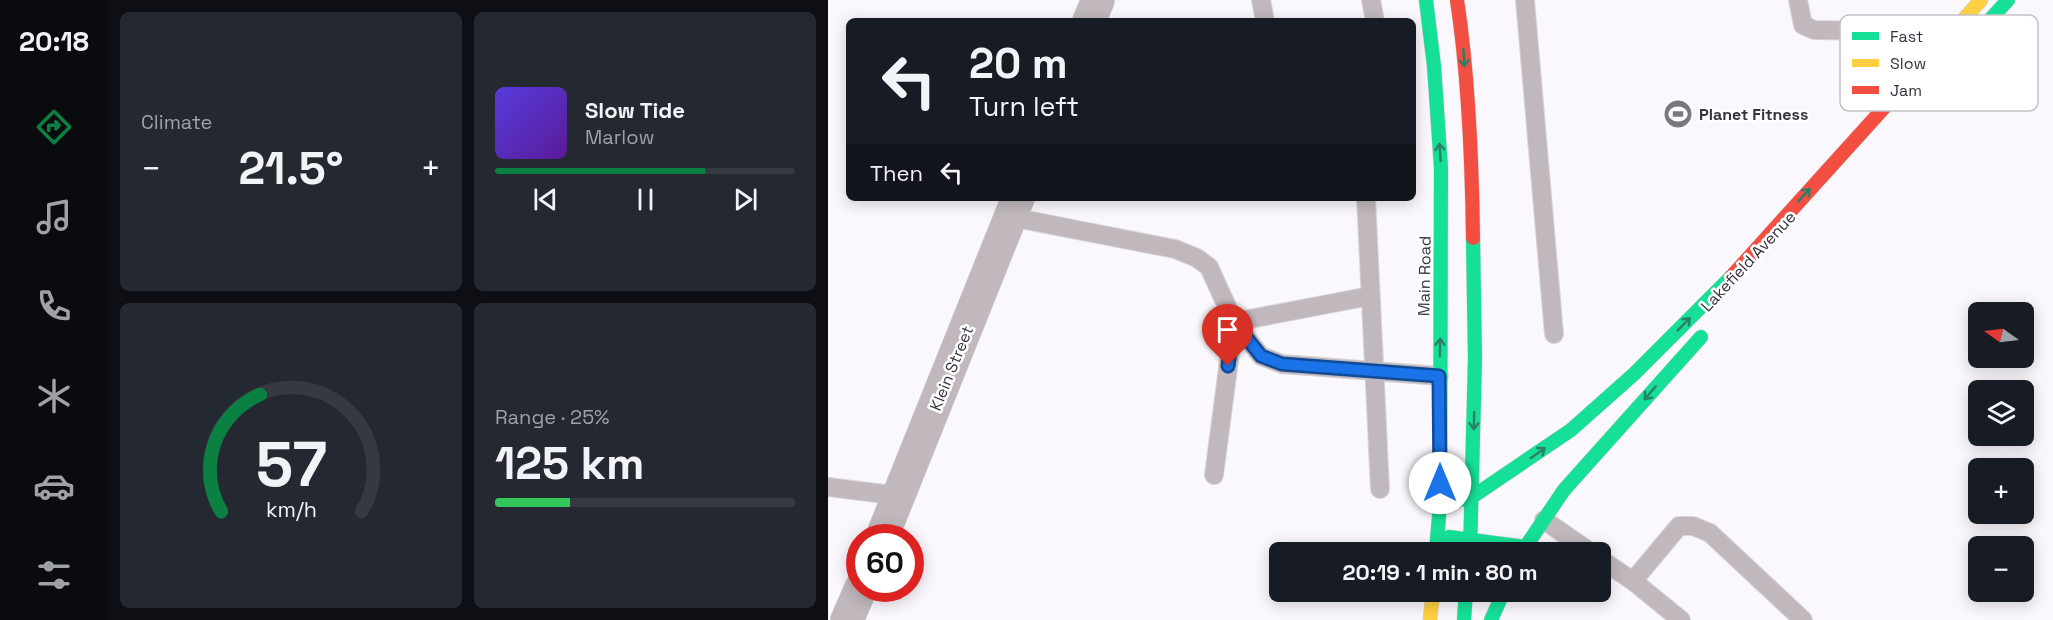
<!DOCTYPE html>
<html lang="en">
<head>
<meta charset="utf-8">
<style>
  :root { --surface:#171b24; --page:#242831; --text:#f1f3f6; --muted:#9ea1a6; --line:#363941; --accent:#0b8043 }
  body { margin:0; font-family:"Space Grotesk",sans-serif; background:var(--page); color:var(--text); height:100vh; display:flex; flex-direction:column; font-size:22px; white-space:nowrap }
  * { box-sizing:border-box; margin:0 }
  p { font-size:20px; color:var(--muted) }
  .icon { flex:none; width:33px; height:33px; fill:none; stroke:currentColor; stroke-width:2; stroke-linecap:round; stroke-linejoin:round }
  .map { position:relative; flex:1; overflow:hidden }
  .side { display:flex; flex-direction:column; gap:12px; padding:12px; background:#0d0f14; width:720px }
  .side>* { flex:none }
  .guide { position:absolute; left:18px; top:18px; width:570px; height:183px; border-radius:9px; box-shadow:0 3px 15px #0003; background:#171b24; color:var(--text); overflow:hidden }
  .needle { width:39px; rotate:284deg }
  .fabs { position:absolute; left:1140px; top:302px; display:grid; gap:12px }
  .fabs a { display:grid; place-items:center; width:66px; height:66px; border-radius:9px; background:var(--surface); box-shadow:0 3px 15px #0003; font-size:30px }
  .speed { position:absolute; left:18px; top:524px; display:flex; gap:12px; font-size:30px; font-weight:700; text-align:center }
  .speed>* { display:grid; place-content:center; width:78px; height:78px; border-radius:50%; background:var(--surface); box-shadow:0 3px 15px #0003; line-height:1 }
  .speed .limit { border:9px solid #d22; background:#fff; color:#111 }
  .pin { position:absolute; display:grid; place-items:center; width:51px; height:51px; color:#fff; margin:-62px -26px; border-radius:50% 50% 50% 0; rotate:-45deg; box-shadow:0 0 6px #0007 }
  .pin .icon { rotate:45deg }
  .me { position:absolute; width:66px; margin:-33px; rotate:0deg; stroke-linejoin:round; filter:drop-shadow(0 0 4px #0008) }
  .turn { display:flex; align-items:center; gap:21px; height:126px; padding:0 24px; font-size:27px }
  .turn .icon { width:78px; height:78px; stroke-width:2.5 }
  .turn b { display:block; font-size:42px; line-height:51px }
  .then { display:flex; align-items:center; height:57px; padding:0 24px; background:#0003; gap:12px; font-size:22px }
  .big { font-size:45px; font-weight:700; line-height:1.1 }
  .side .widget { flex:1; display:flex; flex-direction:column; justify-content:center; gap:9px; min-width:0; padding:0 21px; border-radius:9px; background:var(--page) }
  .side .dial { align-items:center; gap:0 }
  .dial svg { height:156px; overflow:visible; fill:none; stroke:var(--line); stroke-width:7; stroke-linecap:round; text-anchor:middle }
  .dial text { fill:var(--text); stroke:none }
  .song { display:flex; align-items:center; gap:18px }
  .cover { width:72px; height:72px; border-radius:9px; background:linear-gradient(135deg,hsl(250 70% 55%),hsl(270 70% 35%)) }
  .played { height:6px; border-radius:3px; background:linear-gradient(90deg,var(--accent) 70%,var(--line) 70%) }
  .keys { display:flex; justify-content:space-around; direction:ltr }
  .heat { display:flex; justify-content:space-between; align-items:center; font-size:33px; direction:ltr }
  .charge { height:9px; border-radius:4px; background:linear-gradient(90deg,#34c759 25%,var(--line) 0) }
  .side .tiles { flex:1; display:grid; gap:12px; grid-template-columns:repeat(2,1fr) }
  .trip { position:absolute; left:441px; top:542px; width:342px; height:60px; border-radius:9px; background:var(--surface); box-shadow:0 3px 15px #0003; font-weight:700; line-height:60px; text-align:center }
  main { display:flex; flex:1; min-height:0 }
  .tab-bar { display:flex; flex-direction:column; width:108px; justify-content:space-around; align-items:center; background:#090b0e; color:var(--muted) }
  .tab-bar .icon { width:42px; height:42px }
  .tab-bar .on { color:var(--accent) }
  .tab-bar b { font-size:27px; color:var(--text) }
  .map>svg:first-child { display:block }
</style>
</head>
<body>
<main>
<nav class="tab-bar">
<b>20:18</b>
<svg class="icon on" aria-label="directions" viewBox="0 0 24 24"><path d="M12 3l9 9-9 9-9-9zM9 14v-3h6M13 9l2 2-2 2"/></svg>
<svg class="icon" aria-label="music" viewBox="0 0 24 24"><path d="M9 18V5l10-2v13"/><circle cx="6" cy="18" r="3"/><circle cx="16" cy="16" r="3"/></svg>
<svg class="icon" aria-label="phone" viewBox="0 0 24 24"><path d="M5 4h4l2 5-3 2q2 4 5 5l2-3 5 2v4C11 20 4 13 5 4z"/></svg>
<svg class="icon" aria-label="climate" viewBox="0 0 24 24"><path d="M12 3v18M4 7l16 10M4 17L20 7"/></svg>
<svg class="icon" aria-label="car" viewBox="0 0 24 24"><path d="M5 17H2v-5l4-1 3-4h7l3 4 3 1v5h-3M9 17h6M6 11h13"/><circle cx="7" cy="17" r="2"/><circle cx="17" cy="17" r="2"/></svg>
<svg class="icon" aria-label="filters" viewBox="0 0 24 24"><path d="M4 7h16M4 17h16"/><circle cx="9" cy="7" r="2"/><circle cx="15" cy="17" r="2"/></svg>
</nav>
<section class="side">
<div class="tiles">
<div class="widget"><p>Climate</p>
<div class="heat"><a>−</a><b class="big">21.5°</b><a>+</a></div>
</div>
<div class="widget">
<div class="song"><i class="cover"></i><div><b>Slow Tide</b><p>Marlow</p></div></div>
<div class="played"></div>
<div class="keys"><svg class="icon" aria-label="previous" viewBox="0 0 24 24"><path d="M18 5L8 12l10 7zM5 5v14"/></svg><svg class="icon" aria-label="pause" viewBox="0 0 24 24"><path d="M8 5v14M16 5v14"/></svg><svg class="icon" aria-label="next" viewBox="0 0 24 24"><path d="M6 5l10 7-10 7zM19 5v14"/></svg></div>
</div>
<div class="widget dial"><svg viewBox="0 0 100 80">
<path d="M14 69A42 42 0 1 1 86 69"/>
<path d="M14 69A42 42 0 0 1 34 9" stroke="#0b8043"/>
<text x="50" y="56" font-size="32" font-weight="700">57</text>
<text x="50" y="72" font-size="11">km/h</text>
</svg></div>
<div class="widget"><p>Range · 25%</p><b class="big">125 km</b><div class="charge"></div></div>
</div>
</section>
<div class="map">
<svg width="1225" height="620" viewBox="0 0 1225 620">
  <rect width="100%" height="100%" fill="#faf8fc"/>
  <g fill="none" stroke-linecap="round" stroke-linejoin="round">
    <g stroke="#d7d5d9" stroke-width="20">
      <path id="lane" d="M433,0l4,21
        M543,0l4,21
        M697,0l29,334
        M970,0l5,25 11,5 67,1
        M538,198l14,291
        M183,217l164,32 22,9 12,9 25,55 27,34 21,8 157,12
        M386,475l20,-153 136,-26
        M0,487l72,9
        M716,520l46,32
        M772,559l33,22 48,39
        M805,581l46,-55h14l17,7 93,87"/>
    </g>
    <g stroke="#d7d5d9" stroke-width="34">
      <path id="street" d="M261,21l9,-21
        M54,537l136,-339
        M19,620l14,-32"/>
    </g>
    <g stroke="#d7d5d9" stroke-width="15">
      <path id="fast" d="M598,0l8,66 7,102 -1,336 -4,48
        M1146,37l34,-37
        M619,503l25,-6 99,-67 63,-56 97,-97
        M621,537l76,10
        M642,552l5,-193 -2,-121
        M694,552l42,-62 137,-153
        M636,620l2,-29
        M663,620l13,-29"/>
    </g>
    <g stroke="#d7d5d9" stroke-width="15">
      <path id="slow" d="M1063,100l90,-100
        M602,620l3,-29"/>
    </g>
    <g stroke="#d7d5d9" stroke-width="15">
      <path id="jam" d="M629,0c12,79 15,159 16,238
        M903,277l160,-177"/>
    </g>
    <use href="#lane" stroke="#c0b8bc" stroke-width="18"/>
    <use href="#street" stroke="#c0b8bc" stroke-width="33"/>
    <use href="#fast" stroke="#16e098" stroke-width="14"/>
    <use href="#slow" stroke="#ffcf43" stroke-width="14"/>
    <use href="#jam" stroke="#f24e42" stroke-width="14"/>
  </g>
  <defs><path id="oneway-shaft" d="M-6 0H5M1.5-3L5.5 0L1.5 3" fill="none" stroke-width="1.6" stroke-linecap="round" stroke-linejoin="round" transform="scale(1.5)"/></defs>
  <g stroke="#288066">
    <use href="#oneway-shaft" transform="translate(636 58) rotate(86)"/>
    <use href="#oneway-shaft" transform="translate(612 152) rotate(-94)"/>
    <use href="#oneway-shaft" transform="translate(976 195) rotate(-48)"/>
    <use href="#oneway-shaft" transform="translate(856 324) rotate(-45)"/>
    <use href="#oneway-shaft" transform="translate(612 347) rotate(-89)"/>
    <use href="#oneway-shaft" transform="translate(822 393) rotate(131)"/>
    <use href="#oneway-shaft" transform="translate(646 421) rotate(91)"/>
    <use href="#oneway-shaft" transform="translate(710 453) rotate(-35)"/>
  </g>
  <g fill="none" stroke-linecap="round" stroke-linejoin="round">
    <g stroke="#114b97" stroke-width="15">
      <path id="route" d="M400,366l6,-44 27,34 21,8 157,12 1,107"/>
    </g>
    <use href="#route" stroke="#1a73e8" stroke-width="10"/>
  </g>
  <defs>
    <g id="stadium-disc" transform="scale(1.5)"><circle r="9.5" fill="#7b7780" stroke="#fff"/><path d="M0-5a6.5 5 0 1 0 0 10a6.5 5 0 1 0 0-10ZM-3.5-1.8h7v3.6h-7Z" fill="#fff"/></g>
  </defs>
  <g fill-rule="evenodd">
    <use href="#stadium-disc" x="850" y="114"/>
  </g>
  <g text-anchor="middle" stroke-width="5" stroke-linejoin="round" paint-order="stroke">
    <g font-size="16" font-weight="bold" fill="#37323e" stroke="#fff" text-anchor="start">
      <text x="871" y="120">Planet Fitness</text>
    </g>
    <g font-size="16" fill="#37323e" stroke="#fff">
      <text transform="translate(920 261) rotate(-47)" y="6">Lakefield Avenue</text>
      <text transform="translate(596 276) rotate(-89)" y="6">Main Road</text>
      <text transform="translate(123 368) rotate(-68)" y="6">Klein Street</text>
    </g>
  </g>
  <rect x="1012" y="15" width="198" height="96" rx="9" fill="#fff" stroke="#c3c2c5" stroke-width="1.5"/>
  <rect x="1024" y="32" width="27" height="8" fill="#16e098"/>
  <rect x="1024" y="59" width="27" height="8" fill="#ffcf43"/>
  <rect x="1024" y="86" width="27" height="8" fill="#f24e42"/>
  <g font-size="16" fill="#37323e">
    <text x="1062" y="42">Fast</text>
    <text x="1062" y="69">Slow</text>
    <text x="1062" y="96">Jam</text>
  </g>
</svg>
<div class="fabs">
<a><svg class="needle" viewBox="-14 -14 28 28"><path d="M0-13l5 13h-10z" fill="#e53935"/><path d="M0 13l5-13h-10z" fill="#9ea1a6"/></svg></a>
<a><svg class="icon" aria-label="layers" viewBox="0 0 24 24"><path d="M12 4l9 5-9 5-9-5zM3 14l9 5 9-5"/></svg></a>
<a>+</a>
<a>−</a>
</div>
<div class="speed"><div class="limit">60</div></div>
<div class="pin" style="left:400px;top:366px;background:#d93025"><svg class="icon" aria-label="arrive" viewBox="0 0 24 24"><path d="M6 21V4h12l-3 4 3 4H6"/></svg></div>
<svg class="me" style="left:612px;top:483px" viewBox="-20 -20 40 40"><circle r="19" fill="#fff"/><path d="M0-13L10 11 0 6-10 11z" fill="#1a73e8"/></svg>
<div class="trip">20:19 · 1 min · 80 m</div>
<div class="guide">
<div class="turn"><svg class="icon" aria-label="left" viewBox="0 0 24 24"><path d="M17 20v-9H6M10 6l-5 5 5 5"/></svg><div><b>20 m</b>Turn left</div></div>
<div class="then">Then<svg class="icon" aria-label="left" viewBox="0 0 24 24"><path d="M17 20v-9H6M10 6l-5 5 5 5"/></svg></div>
</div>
</div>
</main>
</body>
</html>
